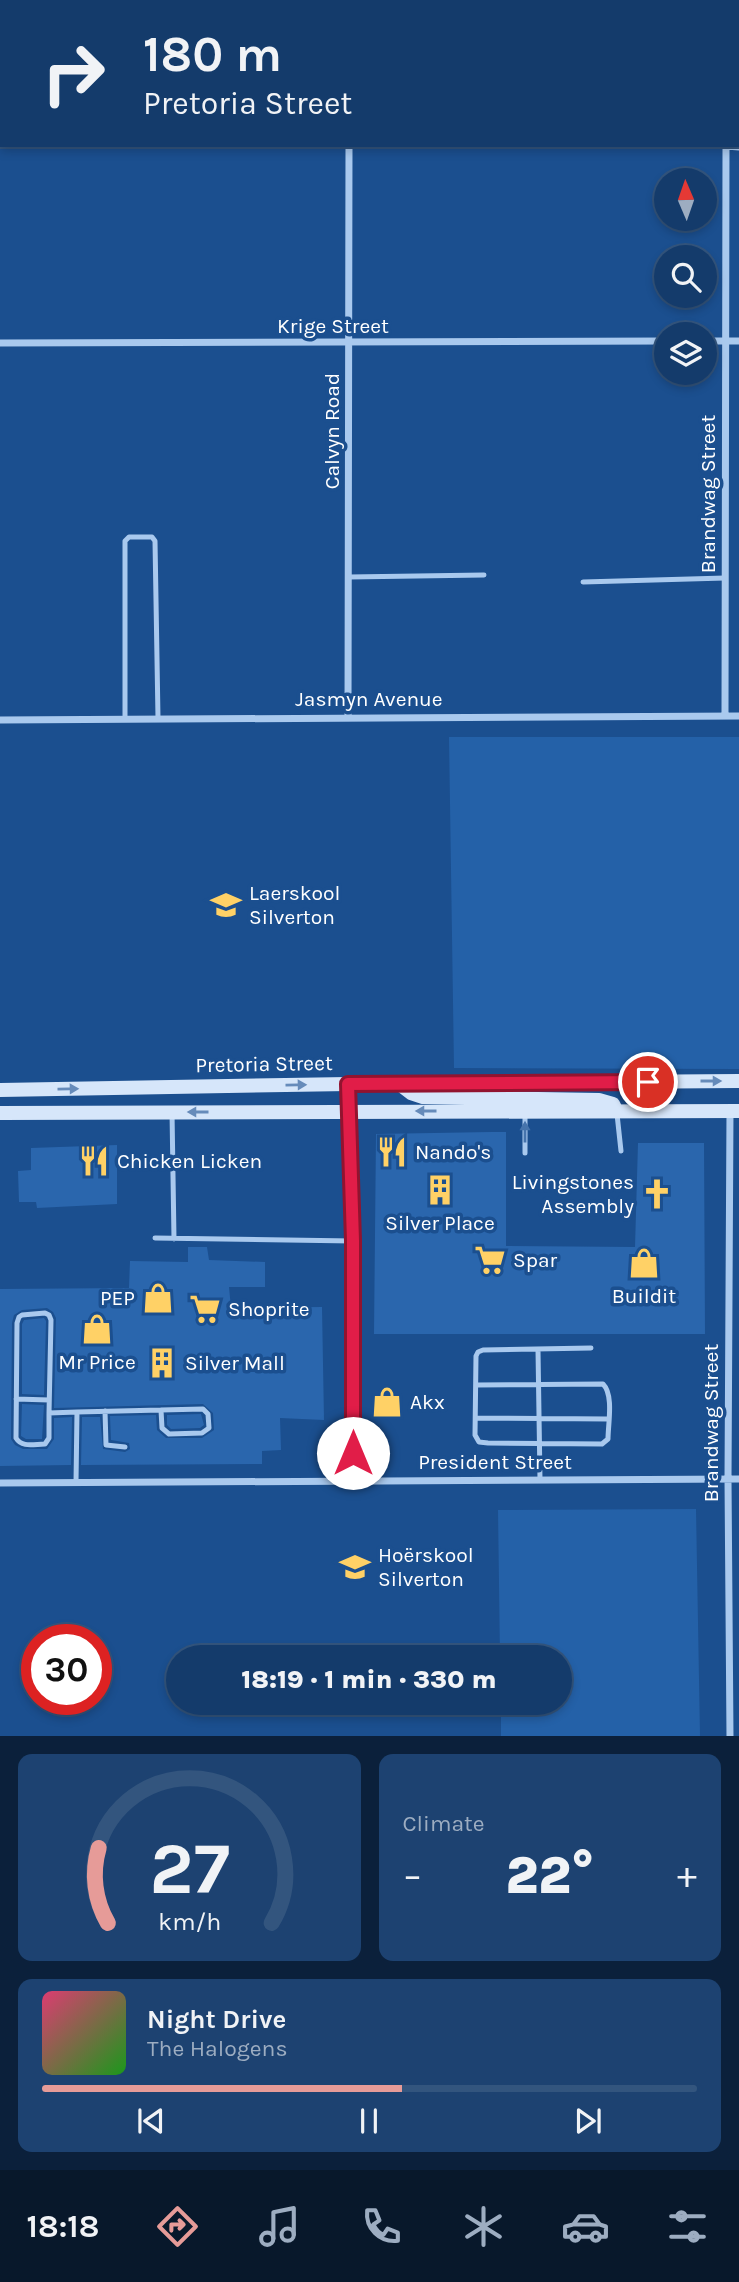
<!DOCTYPE html>
<html lang="en">
<head>
<meta charset="utf-8">
<style>
  :root { --surface:#143b6b; --page:#1d4271; --text:#f1f3f6; --muted:#9dadc1; --line:#33557e; --accent:#e69b98 }
  body { margin:0; font-family:Karla,sans-serif; background:var(--page); color:var(--text); height:100vh; display:flex; flex-direction:column; font-size:26px; white-space:nowrap }
  * { box-sizing:border-box; margin:0 }
  p { font-size:23px; color:var(--muted) }
  .icon { flex:none; width:38px; height:38px; fill:none; stroke:currentColor; stroke-width:2; stroke-linecap:round; stroke-linejoin:round }
  .map { position:relative; height:1736px; overflow:hidden }
  .side { display:flex; flex-direction:column; gap:18px; padding:18px; background:#0b203b; flex:1 }
  .side>* { flex:none }
  .guide { position:absolute; left:0px; top:0px; width:740px; height:147px; box-shadow:0 4px 10px #0003,0 0 0 2px var(--line); background:#143b6b; color:var(--text); overflow:hidden }
  .needle { width:46px; rotate:358deg }
  .controls { position:absolute; left:654px; top:168px; display:grid; gap:14px }
  .controls a { display:grid; place-items:center; width:63px; height:63px; border-radius:50%; background:var(--surface); box-shadow:0 4px 10px #0003,0 0 0 2px var(--line); font-size:35px }
  .speed { position:absolute; left:21px; top:1624px; display:flex; gap:14px; font-size:35px; font-weight:700; text-align:center }
  .speed>* { display:grid; place-content:center; width:91px; height:91px; border-radius:50%; background:var(--surface); box-shadow:0 4px 10px #0003,0 0 0 2px var(--line); line-height:1 }
  .speed .limit { border:10px solid #d22; background:#fff; color:#111 }
  .pin { position:absolute; display:grid; place-items:center; width:60px; height:60px; color:#fff; margin:-30px; border:4px solid #fff; border-radius:50%; box-shadow:0 2px 7px #0007 }
  .me { position:absolute; width:77px; margin:-38px; rotate:0deg; stroke-linejoin:round; filter:drop-shadow(0 0 5px #0008) }
  .turn { display:flex; align-items:center; gap:24px; height:147px; padding:0 28px; font-size:32px }
  .turn .icon { width:91px; height:91px; stroke-width:2.5 }
  .turn b { display:block; font-size:49px; line-height:60px }
  .big { font-size:52px; font-weight:800; line-height:1.1 }
  .side .card { flex:1; display:flex; flex-direction:column; justify-content:center; gap:10px; min-width:0; padding:0 24px; border-radius:14px; background:var(--page) }
  .side .dial { align-items:center; gap:0 }
  .dial svg { height:182px; overflow:visible; fill:none; stroke:var(--line); stroke-width:7; stroke-linecap:round; text-anchor:middle }
  .dial text { fill:var(--text); stroke:none }
  .song { display:flex; align-items:center; gap:21px }
  .cover { width:84px; height:84px; border-radius:10px; background:linear-gradient(135deg,hsl(340 70% 55%),hsl(120 70% 35%)) }
  .played { height:7px; border-radius:4px; background:linear-gradient(90deg,var(--accent) 55%,var(--line) 55%) }
  .keys { display:flex; justify-content:space-around; direction:ltr }
  .heat { display:flex; justify-content:space-between; align-items:center; font-size:38px; direction:ltr }
  .side .tiles { flex:1; display:grid; gap:18px; grid-template-columns:1fr 1fr }
  .card:last-child { grid-column:span 2 }
  .trip { position:absolute; left:166px; top:1645px; width:406px; height:70px; border-radius:35px; background:var(--surface); box-shadow:0 4px 10px #0003,0 0 0 2px var(--line); font-weight:800; line-height:70px; text-align:center }
  .menu { display:flex; height:112px; justify-content:space-around; align-items:center; background:#08182b; color:var(--muted) }
  .menu .icon { width:49px; height:49px }
  .menu .current { color:var(--accent) }
  .menu b { font-size:32px; color:var(--text) }
  .map>svg:first-child { display:block }
</style>
</head>
<body>
<div class="map">
<svg width="739" height="1736" viewBox="0 0 739 1736">
  <rect width="100%" height="100%" fill="#1b4f8f"/>
  <path fill="#2461a8" d="M449,737h290v332l-285,-1z
    M696,1509l4,227h-199v-33h59v-46h-60l-2,-147z"/>
  <path fill="#2a66ad" d="M491,1132h15v114l129,1 3,-104h66l1,191h-331l2,-200z
    M117,1145v59l-80,4 -1,-6h-17l-1,-31 13,-1v-22z
    M188,1247h19l2,13 56,2v25h-36l2,21 91,-1 2,113 -44,-2 1,32 -19,1v13l-181,1 1,-48h18l3,32 22,3 5,-3 -1,-6 -18,-3 -1,-24 46,-1 1,15 9,8h36l12,-8 -1,-17 -10,-9 -149,4 2,-90 -3,-6 -6,-4 -25,2 -8,5 -2,8 -1,116 4,6 8,4h24l7,-10v-21l18,-1 -1,48 -71,1v-177l129,-1 1,-27 58,1z
    M44,1318l2,3 -2,74 -22,-1v-70l2,-4z
    M22,1404l22,1 -2,34h-16l-5,-3z
    M201,1414l3,11 -4,3 -29,1 -4,-4v-10z"/>
  <g fill="none" stroke-linecap="round" stroke-linejoin="round">
    <path stroke="#a9c9ee" stroke-width="5" d="M161,0l1,2
      M349,577l135,-2
      M583,582l142,-4
      M125,718v-177l4,-4h23l3,4 3,177
      M172,1112l2,127
      M617,1114l4,37
      M525,1153v-39
      M155,1238l198,3
      M538,1350l2,130
      M476,1385l127,-1c11,11 5,40 5,55l-6,5 -114,-1 -9,-1 -4,-7 1,-79 2,-4 5,-2 108,-2
      M16,1399l33,1
      M105,1411l1,34 19,2
      M49,1413l2,-93 -2,-5 -4,-2 -23,2 -3,2 -2,6 -1,115c6,10 18,6 29,6l4,-6v-25l28,-1
      M476,1418l132,1
      M76,1482l1,-70 126,-3 5,5 1,14 -7,5 -33,1 -7,-6 -1,-18"/>
    <path stroke="#a9c9ee" stroke-width="7" d="M348,0v2
      M725,0v2
      M726,146l13,1
      M705,341h34
      M0,343l667,-2
      M725,716l1,-571
      M348,717l1,-572
      M0,720l739,-4
      M348,1084l5,157v239
      M0,1483l739,-4
      M730,1736l-2,-257 2,-368"/>
    <path stroke="#d6e6fa" stroke-width="14" d="M398,1083l13,10 12,4 176,3 14,4 3,6
      M0,1090l348,-6 391,-3
      M0,1113l739,-2"/>
  </g>
  <defs><path id="oneway-solid" d="M-6-.8H1V-3.2L6.5 0L1 3.2V.8H-6Z" transform="scale(1.75)"/></defs>
  <g fill="#668bba">
    <use href="#oneway-solid" transform="translate(711 1081)"/>
    <use href="#oneway-solid" transform="translate(296 1085) rotate(-1)"/>
    <use href="#oneway-solid" transform="translate(68 1089) rotate(-1)"/>
    <use href="#oneway-solid" transform="translate(426 1111) rotate(180)"/>
    <use href="#oneway-solid" transform="translate(198 1112) rotate(180)"/>
  </g>
  <use fill="#4674ac" href="#oneway-solid" transform="translate(525 1132) rotate(-90)"/>
  <g fill="none" stroke-linecap="round" stroke-linejoin="round">
    <g stroke="#92132f" stroke-width="18">
      <path id="route" d="M353,1453v-212l-5,-157 300,-2"/>
    </g>
    <use href="#route" stroke="#e11d48" stroke-width="12"/>
  </g>
  <defs>
    <g id="school-bare" transform="scale(2.415)"><path d="M0-5L7-2L0 1L-7-2ZM-4 1L0 2.5L4 1V4Q0 6-4 4Z" fill="#ffd166" stroke="#1b4f8f" stroke-width="2.5" paint-order="stroke"/></g>
    <g id="restaurant-bare" transform="scale(2.415)"><path d="M-5-6h1v4h1v-4h1v4h1v-4h1v5L-1.5 .5V6h-2V.5L-5-1ZM5-6V6H3V1.5H1.5Q1.5-4 5-6Z" fill="#ffd166" stroke="#1b4f8f" stroke-width="2.5" paint-order="stroke"/></g>
    <g id="building-bare" transform="scale(2.415)"><path d="M-4-6H4V6H1V3H-1V6H-4ZM-2.5-4.3h1.7v1.8h-1.7ZM.8-4.3h1.7v1.8H.8ZM-2.5-1h1.7V.8h-1.7ZM.8-1h1.7V.8H.8Z" fill="#ffd166" stroke="#1b4f8f" stroke-width="2.5" paint-order="stroke"/></g>
    <g id="church-bare" transform="scale(2.415)"><path d="M-1.2-6h2.4v3.5h3.3v2.4h-3.3V6h-2.4V-.1h-3.3v-2.4h3.3Z" fill="#ffd166" stroke="#1b4f8f" stroke-width="2.5" paint-order="stroke"/></g>
    <g id="supermarket-bare" transform="scale(2.415)"><path d="M-6-5.5h2.5l.6 2H6L4.5 2H-2.5L-4.4-4H-6ZM-1.5 3.2a1.3 1.3 0 1 0 .1 0ZM3 3.2a1.3 1.3 0 1 0 .1 0Z" fill="#ffd166" stroke="#1b4f8f" stroke-width="2.5" paint-order="stroke"/></g>
    <g id="shop-bare" transform="scale(2.415)"><path d="M-5-2.5h2.3a2.7 3.5 0 0 1 5.4 0H5L5.5 6h-11ZM-1.5-2.5h3a1.5 2.3 0 0 0-3 0Z" fill="#ffd166" stroke="#1b4f8f" stroke-width="2.5" paint-order="stroke"/></g>
  </defs>
  <g fill-rule="evenodd">
    <use href="#school-bare" x="226" y="905"/>
    <use href="#restaurant-bare" x="392" y="1152"/>
    <use href="#restaurant-bare" x="94" y="1161"/>
    <use href="#building-bare" x="440" y="1190"/>
    <use href="#church-bare" x="657" y="1194"/>
    <use href="#supermarket-bare" x="490" y="1260"/>
    <use href="#shop-bare" x="644" y="1263"/>
    <use href="#shop-bare" x="158" y="1298"/>
    <use href="#supermarket-bare" x="205" y="1309"/>
    <use href="#shop-bare" x="97" y="1329"/>
    <use href="#building-bare" x="162" y="1363"/>
    <use href="#shop-bare" x="387" y="1402"/>
    <use href="#school-bare" x="355" y="1567"/>
  </g>
  <g text-anchor="middle" stroke-width="7" stroke-linejoin="round" paint-order="stroke">
    <g font-size="21" fill="#fff" stroke="#1b4f8f">
      <text x="333" y="333">Krige Street</text>
      <text transform="translate(332 431) rotate(-90)" y="7">Calvyn Road</text>
      <text transform="translate(708 494) rotate(-90)" y="7">Brandwag Street</text>
      <text x="369" y="706">Jasmyn Avenue</text>
      <text transform="translate(264 1064) rotate(-1)" y="7">Pretoria Street</text>
      <text transform="translate(711 1423) rotate(-90)" y="7">Brandwag Street</text>
      <text x="495" y="1469">President Street</text>
    </g>
    <g font-size="21" fill="#fff" stroke="#1b4f8f" text-anchor="start">
      <text x="249" y="900">Laerskool<tspan x="249" dy="24">Silverton</tspan></text>
      <text x="415" y="1159">Nando's</text>
      <text x="117" y="1168">Chicken Licken</text>
      <text x="634" y="1189" text-anchor="end">Livingstones<tspan x="634" dy="24">Assembly</tspan></text>
      <text x="440" y="1230" text-anchor="middle">Silver Place</text>
      <text x="513" y="1267">Spar</text>
      <text x="644" y="1303" text-anchor="middle">Buildit</text>
      <text x="135" y="1305" text-anchor="end">PEP</text>
      <text x="228" y="1316">Shoprite</text>
      <text x="97" y="1369" text-anchor="middle">Mr Price</text>
      <text x="185" y="1370">Silver Mall</text>
      <text x="410" y="1409">Akx</text>
      <text x="378" y="1562">Hoërskool<tspan x="378" dy="24">Silverton</tspan></text>
    </g>
  </g>
</svg>
<div class="controls">
<a><svg class="needle" viewBox="-14 -14 28 28"><path d="M0-13l5 13h-10z" fill="#e53935"/><path d="M0 13l5-13h-10z" fill="#9dadc1"/></svg></a>
<a><svg class="icon" aria-label="search" viewBox="0 0 24 24"><circle cx="10" cy="10" r="6"/><path d="M15 15l6 6"/></svg></a>
<a><svg class="icon" aria-label="layers" viewBox="0 0 24 24"><path d="M12 4l9 5-9 5-9-5zM3 14l9 5 9-5"/></svg></a>
</div>
<div class="speed"><div class="limit">30</div></div>
<div class="pin" style="left:648px;top:1082px;background:#d93025"><svg class="icon" aria-label="arrive" viewBox="0 0 24 24"><path d="M6 21V4h12l-3 4 3 4H6"/></svg></div>
<svg class="me" style="left:353px;top:1453px" viewBox="-20 -20 40 40"><circle r="19" fill="#fff"/><path d="M0-13L10 11 0 6-10 11z" fill="#e11d48"/></svg>
<div class="trip">18:19 · 1 min · 330 m</div>
<div class="guide">
<div class="turn"><svg class="icon" aria-label="right" viewBox="0 0 24 24"><path d="M7 20v-9h11M14 6l5 5-5 5"/></svg><div><b>180 m</b>Pretoria Street</div></div>
</div>
</div>
<section class="side">
<div class="tiles">
<div class="card dial"><svg viewBox="0 0 100 80">
<path d="M14 69A42 42 0 1 1 86 69"/>
<path d="M14 69A42 42 0 0 1 10 36" stroke="#e69b98"/>
<text x="50" y="56" font-size="32" font-weight="700">27</text>
<text x="50" y="72" font-size="11">km/h</text>
</svg></div>
<div class="card"><p>Climate</p>
<div class="heat"><a>−</a><b class="big">22°</b><a>+</a></div>
</div>
<div class="card">
<div class="song"><i class="cover"></i><div><b>Night Drive</b><p>The Halogens</p></div></div>
<div class="played"></div>
<div class="keys"><svg class="icon" aria-label="previous" viewBox="0 0 24 24"><path d="M18 5L8 12l10 7zM5 5v14"/></svg><svg class="icon" aria-label="pause" viewBox="0 0 24 24"><path d="M8 5v14M16 5v14"/></svg><svg class="icon" aria-label="next" viewBox="0 0 24 24"><path d="M6 5l10 7-10 7zM19 5v14"/></svg></div>
</div>
</div>
</section>
<nav class="menu">
<b>18:18</b>
<svg class="icon current" aria-label="directions" viewBox="0 0 24 24"><path d="M12 3l9 9-9 9-9-9zM9 14v-3h6M13 9l2 2-2 2"/></svg>
<svg class="icon" aria-label="music" viewBox="0 0 24 24"><path d="M9 18V5l10-2v13"/><circle cx="6" cy="18" r="3"/><circle cx="16" cy="16" r="3"/></svg>
<svg class="icon" aria-label="phone" viewBox="0 0 24 24"><path d="M5 4h4l2 5-3 2q2 4 5 5l2-3 5 2v4C11 20 4 13 5 4z"/></svg>
<svg class="icon" aria-label="climate" viewBox="0 0 24 24"><path d="M12 3v18M4 7l16 10M4 17L20 7"/></svg>
<svg class="icon" aria-label="car" viewBox="0 0 24 24"><path d="M5 17H2v-5l4-1 3-4h7l3 4 3 1v5h-3M9 17h6M6 11h13"/><circle cx="7" cy="17" r="2"/><circle cx="17" cy="17" r="2"/></svg>
<svg class="icon" aria-label="filters" viewBox="0 0 24 24"><path d="M4 7h16M4 17h16"/><circle cx="9" cy="7" r="2"/><circle cx="15" cy="17" r="2"/></svg>
</nav>
</body>
</html>
